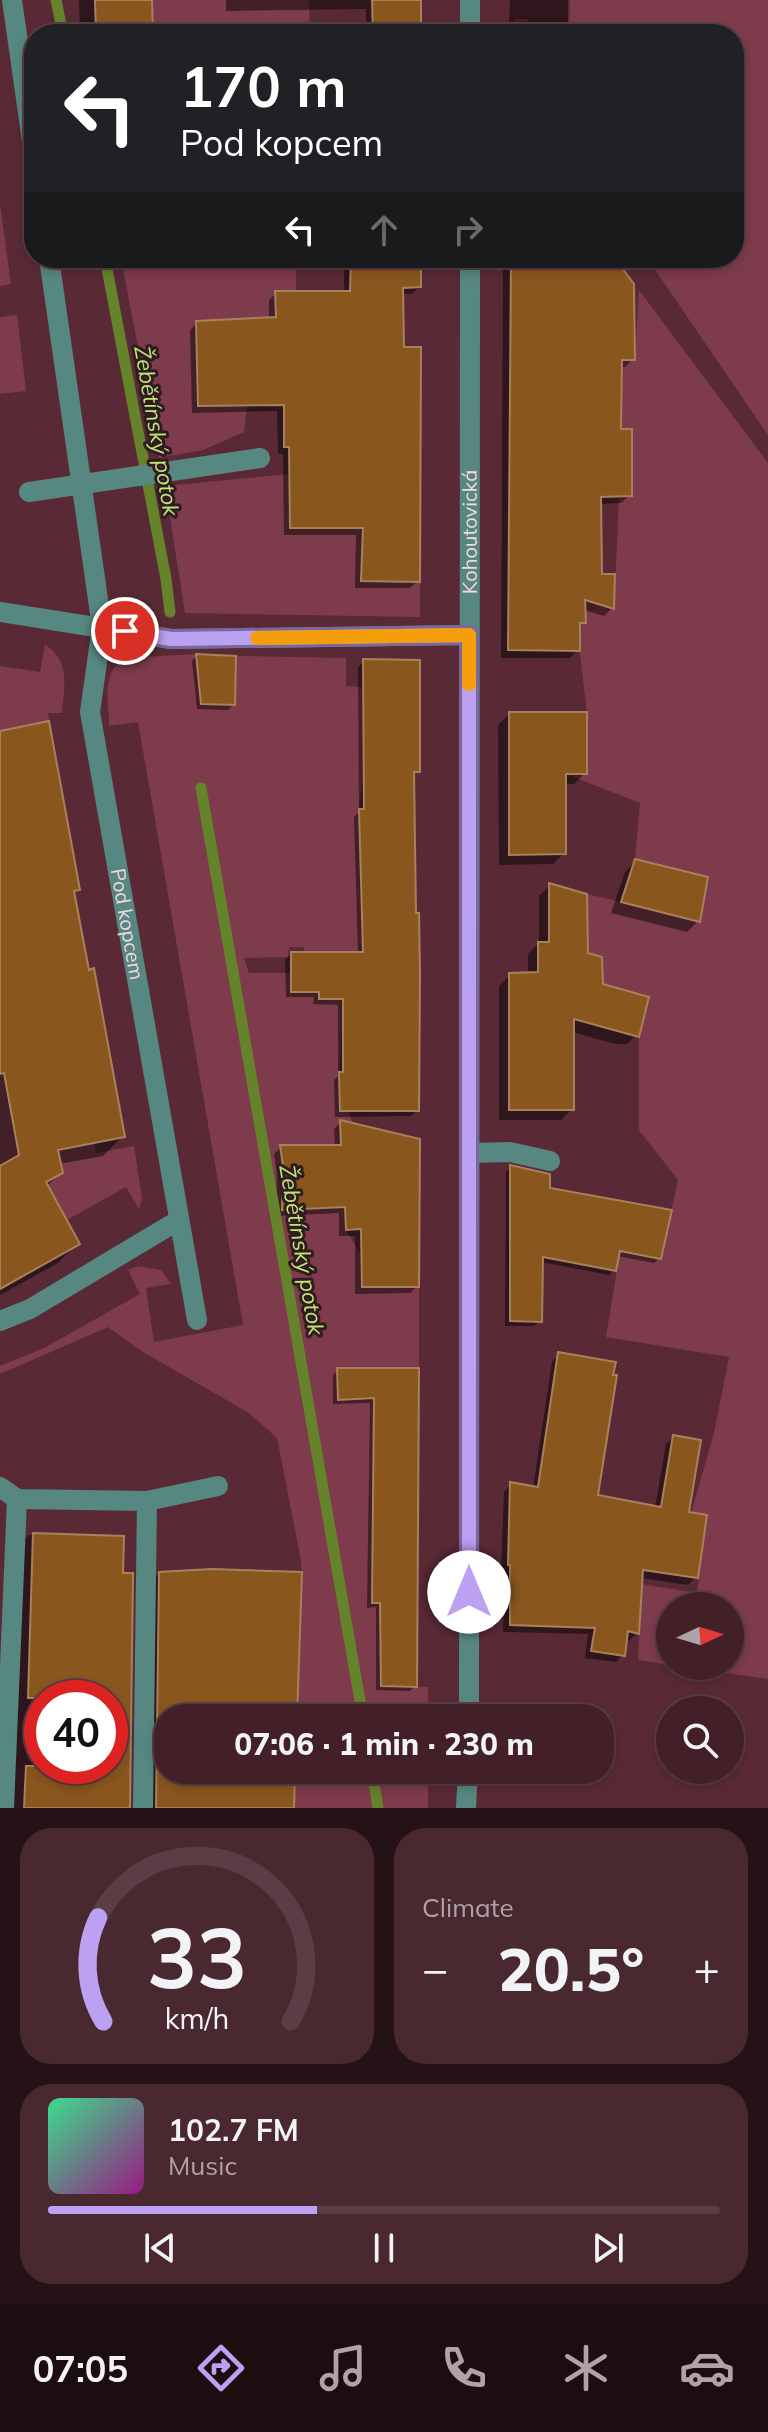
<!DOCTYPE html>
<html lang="en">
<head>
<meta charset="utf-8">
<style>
  :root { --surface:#432028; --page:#4a2830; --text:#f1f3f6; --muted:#afa3a8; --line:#5b3e45; --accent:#bca0f2 }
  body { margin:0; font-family:Mulish,sans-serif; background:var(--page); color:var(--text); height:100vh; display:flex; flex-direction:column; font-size:30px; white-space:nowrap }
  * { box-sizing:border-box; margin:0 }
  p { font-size:26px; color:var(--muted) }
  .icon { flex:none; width:44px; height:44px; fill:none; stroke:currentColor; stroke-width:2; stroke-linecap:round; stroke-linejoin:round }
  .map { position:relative; height:1808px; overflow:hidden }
  .side { display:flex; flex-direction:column; gap:20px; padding:20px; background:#251216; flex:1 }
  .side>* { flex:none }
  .top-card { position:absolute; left:24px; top:24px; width:720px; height:244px; border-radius:32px; box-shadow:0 4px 12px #0003,0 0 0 2px var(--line); background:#202124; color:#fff; overflow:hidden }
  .needle { width:52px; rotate:86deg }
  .fabs { position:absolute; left:656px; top:1592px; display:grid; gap:16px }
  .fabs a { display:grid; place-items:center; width:88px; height:88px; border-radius:50%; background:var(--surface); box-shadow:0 4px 12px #0003,0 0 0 2px var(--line); font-size:40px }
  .speed { position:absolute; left:24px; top:1680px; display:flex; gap:16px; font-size:40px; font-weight:700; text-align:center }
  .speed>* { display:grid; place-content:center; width:104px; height:104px; border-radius:50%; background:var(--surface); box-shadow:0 4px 12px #0003,0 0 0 2px var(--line); line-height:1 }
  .speed .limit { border:12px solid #d22; background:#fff; color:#111 }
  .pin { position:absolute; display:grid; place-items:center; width:68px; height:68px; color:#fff; margin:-34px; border:4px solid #fff; border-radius:50%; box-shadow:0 2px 8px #0007 }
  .me { position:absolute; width:88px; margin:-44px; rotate:0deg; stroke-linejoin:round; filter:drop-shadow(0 0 6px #0008) }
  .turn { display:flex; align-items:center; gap:28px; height:168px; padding:0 24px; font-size:36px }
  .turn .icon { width:104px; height:104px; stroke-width:2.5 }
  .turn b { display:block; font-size:56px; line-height:68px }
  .lanes { display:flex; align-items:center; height:76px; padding:0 24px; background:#0003; justify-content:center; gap:40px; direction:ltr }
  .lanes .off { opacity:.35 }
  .big { font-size:60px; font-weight:800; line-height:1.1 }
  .side .widget { flex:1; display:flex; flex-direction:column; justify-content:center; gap:12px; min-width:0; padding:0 28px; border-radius:32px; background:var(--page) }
  .side .dial { align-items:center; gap:0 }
  .dial svg { height:208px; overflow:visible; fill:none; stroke:var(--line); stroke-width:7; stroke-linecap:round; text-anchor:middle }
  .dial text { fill:var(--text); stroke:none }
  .song { display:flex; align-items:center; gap:24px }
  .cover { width:96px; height:96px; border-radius:12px; background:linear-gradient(135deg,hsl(150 70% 55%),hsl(310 70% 35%)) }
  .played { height:8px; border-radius:4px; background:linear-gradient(90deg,var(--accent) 40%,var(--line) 40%) }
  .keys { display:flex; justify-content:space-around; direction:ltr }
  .heat { display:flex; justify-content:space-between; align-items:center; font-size:44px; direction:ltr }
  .side .tiles { flex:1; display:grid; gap:20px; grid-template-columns:1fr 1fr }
  .widget:last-child { grid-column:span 2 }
  .trip { position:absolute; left:154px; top:1704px; width:460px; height:80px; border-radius:32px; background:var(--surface); box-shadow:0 4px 12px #0003,0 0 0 2px var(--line); font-weight:800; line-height:80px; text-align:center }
  .dock { display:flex; height:128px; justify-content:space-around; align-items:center; background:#1b0d10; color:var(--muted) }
  .dock .icon { width:56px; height:56px }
  .dock .selected { color:var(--accent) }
  .dock b { font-size:36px; color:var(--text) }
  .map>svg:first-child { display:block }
</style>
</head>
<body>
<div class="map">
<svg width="768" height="1808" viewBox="0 0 768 1808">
  <rect width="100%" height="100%" fill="#592a36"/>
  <path fill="#7e3b4c" d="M152,0h157l1,34h-157z
    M570,0h198v435l-121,-177h87v-224h-220v-15h13l1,8 41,1z
    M0,204l11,80 -11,2z
    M121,258h175v32l-21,1 3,78 -39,-36 -1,-14 -42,2 2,85h49l-3,26 -41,18 -44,8z
    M639,290l129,173v1216l-89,-13h51v-60h-60v59l-32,-5 4,-76 55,9 10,-77 -16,-3 23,-80 15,-76 -123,-20 14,-86 41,8 17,-79 -39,-50v-93l10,-40 -46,-13 -1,-27 -14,-4 -1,-59 34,8 14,-43 5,-56 -74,-29 21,-1v-61l-7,-57v-32h6l-1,-23 29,9 5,-113 13,-67h-10v-69l13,-1z
    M17,315l9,76 -26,3v-77z
    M289,474l1,54h73l-2,53 59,1v35l-235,-4 -20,-127z
    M45,645c26,15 19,42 17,68h-14l1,8 -42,8 -7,4v-67l40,6z
    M196,654l5,50 34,1 1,-49 110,2v28l18,1v86l-5,36 4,143h-59v-5h-15l-1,10 -44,1 5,15h42v19h28v7h24l-4,88 16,42v15l-75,1 3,21 -1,43 63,-1 1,22 15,25 1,32h57v81h-81v31l36,-1 -2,205h8l1,83 47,1v31h-131l5,-146 -2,-17 -23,-117 -28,-25 -106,-61 -35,-25 -108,47v-8l44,-18 96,-54 -12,-24 10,-4 23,4 10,14 -25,4 8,54 89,-17 -105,-603 -29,4c0,-23 -9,-57 18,-68z
    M4,1073l15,82 -19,11v-92z
    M94,1143l2,10 38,-7 8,53 -3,10 -13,-22 -59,33 -21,-38 17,-9 -5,-27z
    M295,1770h133v38h-134z"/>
  <path fill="#0007" fill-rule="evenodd" d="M79,0h71l1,34h-71z
    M226,0h194l-1,34h-53v-25l-140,2z
    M510,0h58v27l-6,5h-39l-1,-8h-13z
    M344,258h75v29l-7,7h-11l1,56 16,231 -8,7h-55l1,-53h-72l-1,-81h-5l-1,-43 -85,2 -2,-83 7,-7 72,-4v-19l7,-7h68z
    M503,258h109l6,11 15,90 -8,8h-5l-1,64 11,64 -9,8 -22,1 1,72 12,32 -8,8 -20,-6v12l-6,6v22l-8,8h-69z
    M197,656l36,49 -5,5 -31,-1 -5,-48z
    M364,661l54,110 -6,5 5,334 -6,6 -76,1 -1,-37 4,-4v-71l-25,-1 1,-7h-28l-1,-37 6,-6h67l-4,-137 5,-5 -1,-145z
    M509,714l76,59 -11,11h-10v69l-11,11 -54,1 -1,-140z
    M0,733l78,156 -5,5 49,243 -19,19 -44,8 2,8 -15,15 31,57 -19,19 -58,32z
    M636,861l62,60 -11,11 -76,-19 14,-41z
    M550,885l51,100 37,48 -11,11h-12l-43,-12v77l-11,11h-62v-134l11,-11h18v-21l11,-11v-47z
    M341,1122l76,164 -7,7 -55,1v-58h-16v-23l-63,3 1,-42 -3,-20 7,-7h54l-1,-18z
    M511,1167l37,23 111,68 -5,5 -37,-7 -3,14 -5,5 -68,-13 -1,59 -6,5h-29l1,-154z
    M559,1354l37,143 59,11 11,-64 8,-7 22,140 -8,8 -47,-7 -4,55 -8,8 -4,-2 -2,16 -7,7 -31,-4 3,-24 -85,-2 1,-60 -3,-1 3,-79 7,-8 22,4 19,-126z
    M338,1370h79l-2,316 -5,5 -34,-1v-83l-9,1 3,-205 -37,1v-29z
    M29,1535l93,3 6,270h-126l11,-257zM42,1698h68v68h-68z
    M160,1573l135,145h-127v52h125l-1,38h-151l3,-218z"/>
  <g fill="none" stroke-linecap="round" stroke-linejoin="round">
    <path stroke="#65832a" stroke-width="11" d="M56,0l7,34
      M105,258l61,321 4,33
      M201,788l162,930
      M372,1770l6,38"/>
  </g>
  <path fill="#89571e" stroke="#a7815c" stroke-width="2" d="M95,0h57l1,34h-57z
    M372,0h49v34h-48z
    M351,258h70v29l-18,1 1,59h17l-1,235 -59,-1 2,-53h-73l-1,-81h-5v-42l-86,1 -2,-85 80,-4 -1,-26h75z
    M511,258h67v9l44,1 12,16 1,76h-13l-1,69h11v67l-31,1 1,77h13l-1,35 -29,-9 1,23h-6v28l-72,-1z
    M196,654l40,2 -1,49 -34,-1z
    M363,659l57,1v112h-6l2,141h3l1,60 -1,138h-79l-1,-39h4v-73h-24v-7h-28v-40h72l-4,-143h5z
    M509,712h78v62h-21v80l-57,1z
    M49,721l31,169 -6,1 15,79 5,-2 31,169 -67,13 5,23 -17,9 34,62 -80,45v-123l19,-11 -15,-82 -4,1v-343z
    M635,859l73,18 -8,45 -79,-20z
    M549,883l38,11 1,59 14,4 1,27 46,13 -10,40 -65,-18v91h-65v-137l29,-1v-30h11z
    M340,1120l80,19 -1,148h-57l-1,-58 -15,1 -1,-23 -63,3 1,-44 -3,-21h61z
    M510,1165l40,9v14l122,22 -11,49 -41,-8 -4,20 -73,-14 -1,65 -32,-1z
    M558,1352l58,10 -3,13h4l-19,120 63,12 12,-72 28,5 -12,72 18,3 -9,63 -55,-8 -4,64 -11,-3 -3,25 -34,-5 4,-23 -85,-3v-60h-2l2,-83 28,5z
    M337,1368h82l-2,319 -36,-1 -1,-83h-8l2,-205 -36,2z
    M33,1533l91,3 -1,37h10l-3,235h-106l2,-42h84v-68h-82z
    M212,1569l90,3 -5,146h-129v52h127l-1,38h-138l3,-236z"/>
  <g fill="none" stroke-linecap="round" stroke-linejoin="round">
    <g stroke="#568881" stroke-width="20">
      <path d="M12,0l22,155"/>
      <path d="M470,0v34"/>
      <path id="s1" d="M49,258l53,369 -12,85 107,608"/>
      <path d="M29,492l231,-34"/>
      <path d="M0,612l171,27 298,-4"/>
      <path d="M469,1153l41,-1 40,9"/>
      <path d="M0,1321l30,-12 149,-89"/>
      <path d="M0,1487l17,12 130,2 71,-15"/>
      <path id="s2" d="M469,1718l1,-1460"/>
      <path d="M4,1808l13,-309"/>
      <path d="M143,1808l4,-307"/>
      <path d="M466,1808l2,-38"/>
    </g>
  </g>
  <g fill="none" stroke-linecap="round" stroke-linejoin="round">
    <g stroke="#7a689d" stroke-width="20">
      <path id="route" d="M125,631l46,8 298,-4v957"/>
    </g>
    <use href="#route" stroke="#bca0f2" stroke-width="14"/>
    <path stroke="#f59e0b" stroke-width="14" d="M257,638l212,-3v49"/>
  </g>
  <g text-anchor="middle" stroke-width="6" stroke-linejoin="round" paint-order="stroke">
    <g font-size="20" fill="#f7d8de" stroke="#311b20">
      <text dy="7" stroke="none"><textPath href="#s2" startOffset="1186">Kohoutovická</textPath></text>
      <text dy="7" stroke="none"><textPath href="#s1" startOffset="674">Pod kopcem</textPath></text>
    </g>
    <g font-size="22" font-style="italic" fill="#bee875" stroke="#311b20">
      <text transform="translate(157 431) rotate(80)" y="8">Žebětínský potok</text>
      <text transform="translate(302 1250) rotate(80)" y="8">Žebětínský potok</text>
    </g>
  </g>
</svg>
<div class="fabs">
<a><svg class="needle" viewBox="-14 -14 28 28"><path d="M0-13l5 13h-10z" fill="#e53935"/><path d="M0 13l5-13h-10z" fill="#afa3a8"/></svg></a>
<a><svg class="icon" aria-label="search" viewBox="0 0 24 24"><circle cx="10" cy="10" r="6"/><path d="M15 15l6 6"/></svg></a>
</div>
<div class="speed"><div class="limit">40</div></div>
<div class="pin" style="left:125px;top:631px;background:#d93025"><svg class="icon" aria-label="arrive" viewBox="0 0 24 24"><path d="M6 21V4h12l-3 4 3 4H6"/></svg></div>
<svg class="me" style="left:469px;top:1592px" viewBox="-20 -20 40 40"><circle r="19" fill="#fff"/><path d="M0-13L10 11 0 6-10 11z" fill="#bca0f2"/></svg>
<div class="trip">07:06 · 1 min · 230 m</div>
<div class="top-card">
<div class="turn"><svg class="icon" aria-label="left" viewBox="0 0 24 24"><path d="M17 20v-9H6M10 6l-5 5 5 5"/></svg><div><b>170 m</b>Pod kopcem</div></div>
<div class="lanes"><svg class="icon" aria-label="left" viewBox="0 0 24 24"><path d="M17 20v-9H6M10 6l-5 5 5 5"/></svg><svg class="icon off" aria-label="ahead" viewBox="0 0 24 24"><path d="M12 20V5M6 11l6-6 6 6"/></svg><svg class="icon off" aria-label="right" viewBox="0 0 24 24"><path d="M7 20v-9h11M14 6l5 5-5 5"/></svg></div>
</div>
</div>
<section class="side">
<div class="tiles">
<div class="widget dial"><svg viewBox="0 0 100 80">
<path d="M14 69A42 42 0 1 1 86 69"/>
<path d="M14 69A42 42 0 0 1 12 29" stroke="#bca0f2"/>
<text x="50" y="56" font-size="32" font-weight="700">33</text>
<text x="50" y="72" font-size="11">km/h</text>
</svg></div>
<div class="widget"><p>Climate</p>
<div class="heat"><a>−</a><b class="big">20.5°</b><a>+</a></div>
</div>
<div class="widget">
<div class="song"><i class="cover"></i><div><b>102.7 FM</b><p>Music</p></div></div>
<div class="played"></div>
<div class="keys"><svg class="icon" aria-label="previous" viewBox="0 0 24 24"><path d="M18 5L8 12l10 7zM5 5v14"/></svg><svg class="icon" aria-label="pause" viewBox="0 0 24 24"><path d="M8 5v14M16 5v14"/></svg><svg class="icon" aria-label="next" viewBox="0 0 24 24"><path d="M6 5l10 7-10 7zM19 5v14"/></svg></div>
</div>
</div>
</section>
<nav class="dock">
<b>07:05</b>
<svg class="icon selected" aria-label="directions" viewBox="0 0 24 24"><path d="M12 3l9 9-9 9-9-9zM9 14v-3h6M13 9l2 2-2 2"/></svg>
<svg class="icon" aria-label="music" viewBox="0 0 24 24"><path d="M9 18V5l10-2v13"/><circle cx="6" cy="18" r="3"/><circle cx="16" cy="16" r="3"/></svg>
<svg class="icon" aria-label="phone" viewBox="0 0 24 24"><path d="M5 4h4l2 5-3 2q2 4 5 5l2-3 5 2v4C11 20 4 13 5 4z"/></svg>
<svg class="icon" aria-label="climate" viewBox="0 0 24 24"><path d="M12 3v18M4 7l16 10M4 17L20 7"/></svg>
<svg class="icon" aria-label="car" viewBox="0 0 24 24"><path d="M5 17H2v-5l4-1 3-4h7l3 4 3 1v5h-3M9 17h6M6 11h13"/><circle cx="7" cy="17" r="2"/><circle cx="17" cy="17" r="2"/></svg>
</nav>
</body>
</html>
